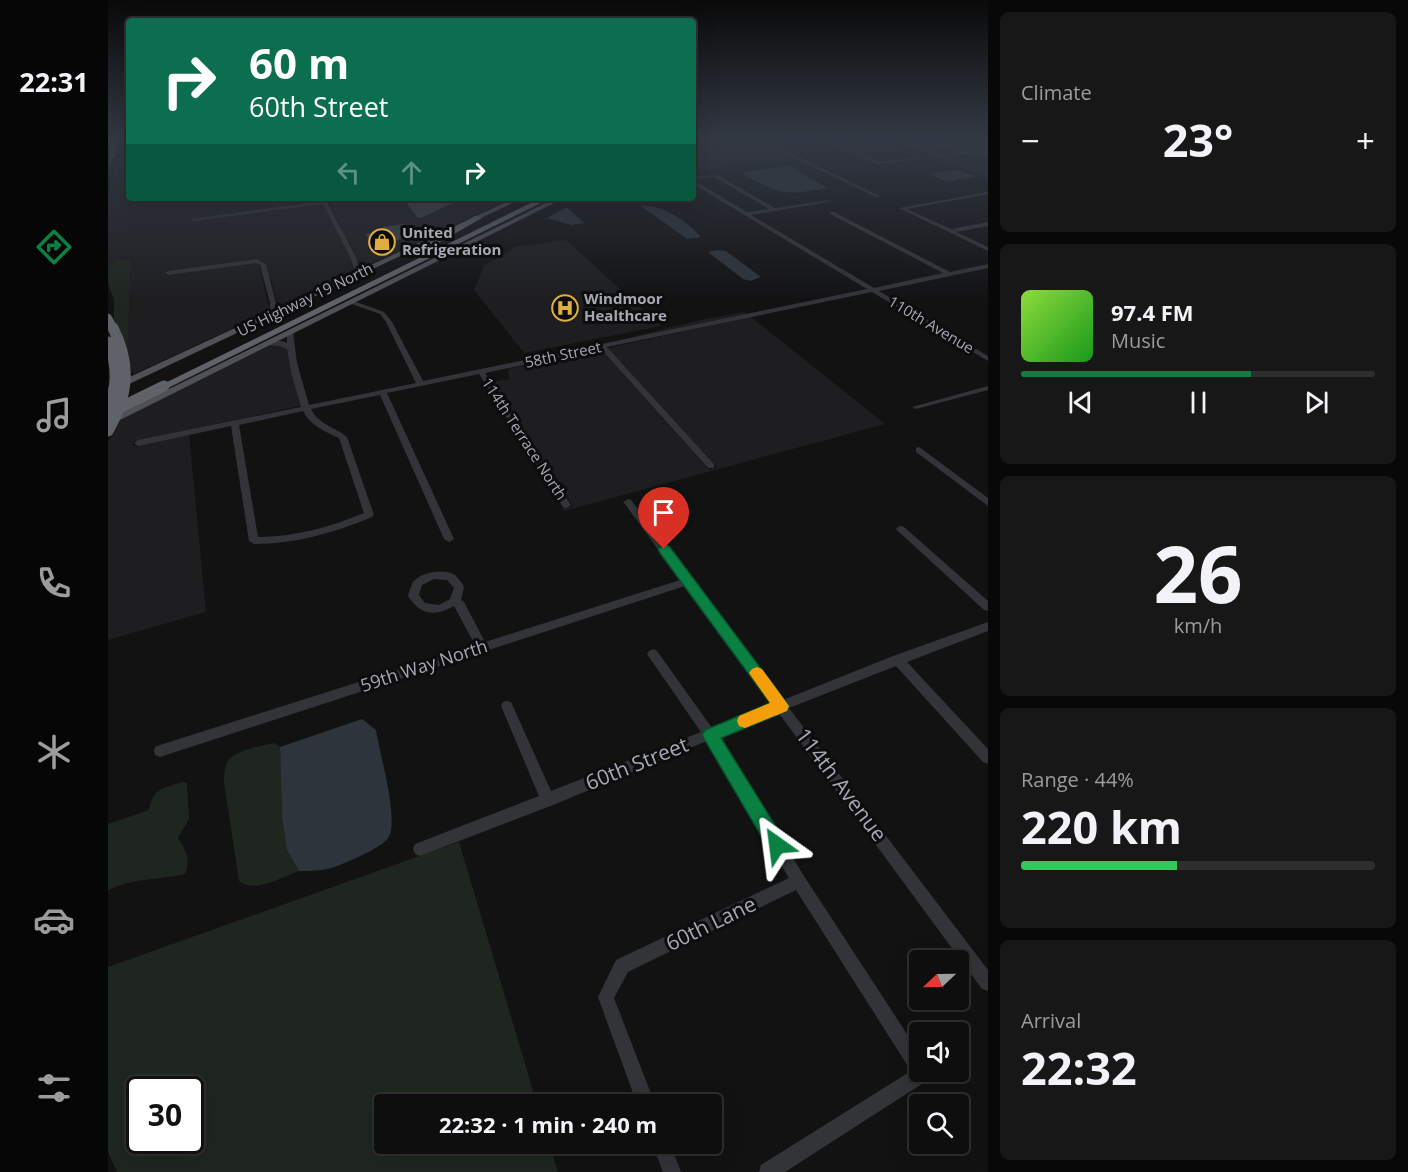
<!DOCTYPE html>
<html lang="en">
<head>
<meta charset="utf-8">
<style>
  :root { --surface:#0e0e0e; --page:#171717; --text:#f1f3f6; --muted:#9b9c9e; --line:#2e2e2e; --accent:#0b8043 }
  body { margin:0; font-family:"Open Sans",sans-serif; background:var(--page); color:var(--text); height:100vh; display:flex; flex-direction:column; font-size:22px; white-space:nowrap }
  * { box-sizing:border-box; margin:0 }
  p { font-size:20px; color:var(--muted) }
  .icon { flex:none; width:33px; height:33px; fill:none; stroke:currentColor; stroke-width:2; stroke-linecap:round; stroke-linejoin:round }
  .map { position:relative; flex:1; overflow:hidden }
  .panel { display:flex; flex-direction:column; gap:12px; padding:12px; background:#080808; width:420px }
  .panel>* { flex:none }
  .hud { position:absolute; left:18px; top:18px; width:570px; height:183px; border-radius:6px; box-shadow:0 6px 24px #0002,0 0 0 2px var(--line); background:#0b6e4f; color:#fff; overflow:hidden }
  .needle { width:39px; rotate:248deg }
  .fabs { position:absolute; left:801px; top:950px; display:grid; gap:12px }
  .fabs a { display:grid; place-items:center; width:60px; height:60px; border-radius:6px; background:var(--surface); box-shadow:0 6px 24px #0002,0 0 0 2px var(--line); font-size:30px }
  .speed { position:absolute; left:18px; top:1076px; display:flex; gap:12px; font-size:30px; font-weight:700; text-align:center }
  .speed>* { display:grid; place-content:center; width:78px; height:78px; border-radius:50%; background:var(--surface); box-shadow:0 6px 24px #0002,0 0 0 2px var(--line); line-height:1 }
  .speed .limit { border:3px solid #111; border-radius:9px; background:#fff; color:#111 }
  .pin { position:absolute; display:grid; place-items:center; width:51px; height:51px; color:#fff; margin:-62px -26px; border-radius:50% 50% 50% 0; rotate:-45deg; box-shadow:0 0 6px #0007 }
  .pin .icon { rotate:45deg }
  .me { position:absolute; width:66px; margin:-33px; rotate:329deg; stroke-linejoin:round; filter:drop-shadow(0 0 4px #0008) }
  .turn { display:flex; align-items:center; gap:21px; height:126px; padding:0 24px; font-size:27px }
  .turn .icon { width:78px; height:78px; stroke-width:2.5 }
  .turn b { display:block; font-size:42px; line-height:51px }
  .lanes { display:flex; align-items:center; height:57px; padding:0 24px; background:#0003; justify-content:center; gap:30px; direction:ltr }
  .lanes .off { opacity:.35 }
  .big { font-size:45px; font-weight:700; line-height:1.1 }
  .panel .widget { flex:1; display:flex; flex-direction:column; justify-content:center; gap:9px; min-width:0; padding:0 21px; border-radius:9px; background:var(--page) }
  .panel .dial { align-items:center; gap:0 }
  .dial b { font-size:78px; line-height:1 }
  .song { display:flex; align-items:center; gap:18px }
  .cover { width:72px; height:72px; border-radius:9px; background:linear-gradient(135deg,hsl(90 70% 55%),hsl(120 70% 35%)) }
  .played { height:6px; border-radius:3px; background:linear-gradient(90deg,var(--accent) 65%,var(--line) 65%) }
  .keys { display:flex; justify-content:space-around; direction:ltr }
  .heat { display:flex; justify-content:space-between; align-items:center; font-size:33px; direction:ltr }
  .charge { height:9px; border-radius:4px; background:linear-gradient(90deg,#34c759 44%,var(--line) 0) }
  .trip { position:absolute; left:266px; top:1094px; width:348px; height:60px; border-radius:6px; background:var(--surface); box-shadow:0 6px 24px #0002,0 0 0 2px var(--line); font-weight:700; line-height:60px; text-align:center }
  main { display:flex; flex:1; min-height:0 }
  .tabs { display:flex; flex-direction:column; width:108px; justify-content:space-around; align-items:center; background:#060606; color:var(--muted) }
  .tabs .icon { width:42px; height:42px }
  .tabs .on { color:var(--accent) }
  .tabs b { font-size:27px; color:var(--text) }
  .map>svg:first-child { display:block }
</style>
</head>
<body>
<main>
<nav class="tabs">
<b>22:31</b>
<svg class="icon on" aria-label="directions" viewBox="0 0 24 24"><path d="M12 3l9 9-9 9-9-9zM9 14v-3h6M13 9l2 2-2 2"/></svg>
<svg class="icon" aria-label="music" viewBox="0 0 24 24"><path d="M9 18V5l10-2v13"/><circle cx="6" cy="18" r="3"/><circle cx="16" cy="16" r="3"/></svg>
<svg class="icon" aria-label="phone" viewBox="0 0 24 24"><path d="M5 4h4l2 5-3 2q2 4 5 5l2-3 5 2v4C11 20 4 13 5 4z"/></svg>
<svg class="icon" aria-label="climate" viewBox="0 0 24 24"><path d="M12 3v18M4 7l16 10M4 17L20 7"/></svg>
<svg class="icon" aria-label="car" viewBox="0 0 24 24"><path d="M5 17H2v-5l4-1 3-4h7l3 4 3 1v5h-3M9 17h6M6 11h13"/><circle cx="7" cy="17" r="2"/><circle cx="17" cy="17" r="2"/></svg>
<svg class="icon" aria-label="filters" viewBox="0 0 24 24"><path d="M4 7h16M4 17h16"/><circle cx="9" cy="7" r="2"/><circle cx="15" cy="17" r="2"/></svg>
</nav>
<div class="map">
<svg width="880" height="1172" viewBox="0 0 880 1172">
  <rect width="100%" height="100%" fill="#121213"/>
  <path fill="#1e1e20" d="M585,138h59l44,21 -34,4 -20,-4 -32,11 -17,2z
    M16,151l5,3v44h191l2,3 -131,18 132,-16 27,54 4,15 -71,33 -6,-3 -11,-39 -6,-3h-11l-84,13v2l90,-13 4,3 11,46 -136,63 -7,-8 4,-108 -13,2 -10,6v-72l7,-28z
    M857,157l7,3 16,-2v21l-47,-18z
    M218,198h186l-144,67 -9,-3z
    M458,240l95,86 -137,27 -50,-63 10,-24 31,-19z
    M636,312l3,2 -163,35 116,-29z
    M643,317l134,107 -321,87 -2,-3 11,-2 -81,-124 17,-3 -1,-10 93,-20 108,121 8,-3 -109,-119z
    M162,345h13l4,4 13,57 -167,36v4l56,-12 17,178 -98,28v-198l7,-12 1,-9z"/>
  <path fill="#1f2620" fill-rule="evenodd" d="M23,258l-4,108 -13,-33v-33l-6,-18v-16l10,-6z
    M166,743l6,4 2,71 5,32 12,21c-18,6 -43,23 -60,10l-15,-99c0,-6 0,-14 3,-19 5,-13 35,-17 47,-20z
    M74,782l5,1 2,36 -11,19c8,13 13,21 7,36 -27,6 -52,4 -77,16v-66l41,-14c4,-22 13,-21 33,-28z
    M351,842l78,262h-153v39h165l9,29h-441l-9,-20v-185zM32,1089h50v51h-50z"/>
  <path fill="#2d343b" d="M880,142v14l-30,-2 -8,-5z
    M675,166l8,1 36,21c-41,7 -45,8 -82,-13l-2,-3z
    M847,170l21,6 -30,6 -16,-8z
    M533,206c21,-2 47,16 60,31l-14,2z
    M459,207l17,16 -12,2 -25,-7z
    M610,250l8,1 35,26 -11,4 -7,-2 -35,-27z
    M254,719l14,11c3,21 24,92 12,108 -6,8 -23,16 -32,20 -25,11 -29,13 -57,13l-12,-21 -5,-32 -2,-71z"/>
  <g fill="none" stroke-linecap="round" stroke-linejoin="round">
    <path stroke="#2d343b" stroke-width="1.5" d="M11,159l10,-1"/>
  </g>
  <path fill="#414246" d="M307,198h30l12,3 -36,17 -4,-1 -11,-15z
    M296,224l7,10 -36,16 -9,-16 19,-3 -2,-4z"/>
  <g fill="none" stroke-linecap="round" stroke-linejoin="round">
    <path fill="#333438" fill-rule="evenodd" d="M645,138h6l121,58 -4,1z
      M711,138l12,3 31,-3 -27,5 18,8 41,-4 -1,2 -35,4 20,9 40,-4 2,1 -43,5z
      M782,138h7l27,10 64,-9v2l-59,9 19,7 -2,2z
      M609,175l58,33 55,-8 -2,2 -77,13 123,73 69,-15 -113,-59v-2h4l116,60 38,-8v4l-109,23 109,65v5l-116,-69 -265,55 107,117v4h-6l-107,-119 -116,24 86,132 -5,3 -3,-1 -84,-133 -92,19 67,146 -5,3 -5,-3 -64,-144 -69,14c8,16 24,18 36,28l27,78 -2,2c-38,16 -77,27 -118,27l-5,-3 -18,-115 -93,20 -4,-3 4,-3 163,-33 -9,-31 -5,-27c-8,-5 -17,-2 -23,-6 6,-4 17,-3 23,0v-11l3,-2 3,2 4,31 12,42 107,-22 -30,-61 -6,-8 -31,-11 -1,-1 3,-2 33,12 8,10 31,59 444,-92 -174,-105v-3h2l52,31 22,-3 -55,-32 -21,1v-2zM195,411c8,15 21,20 36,27l25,75c-34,14 -69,24 -106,24l-19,-112z
      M880,192v2l-81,15 44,20 37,-7v4l-32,6 32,15v4l-89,-43z
      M213,198h4l32,61 3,15 -5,-1 -4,-14 -28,-55 -129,17 -3,-2 131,-18z
      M149,259l9,5 10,39 -2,12 -5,-1 1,-11 -10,-38 -4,-2 -88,12 -3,-2 3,-2z
      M880,386v4l-72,19 -4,-2z
      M811,447l69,51v8l-72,-54v-4z
      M520,499l3,1 152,200 110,-44 95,-34v9l-81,31 81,87v15l-5,-2 -87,-96 -107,42 199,262v21l-6,-2 -204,-277 -60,25 86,139 116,178v17h9l2,3 -3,6 -143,92h-26l2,-7 150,-94 -115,-181 -168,82 -14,26 41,106h-18l-39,-107 18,-37 173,-82 -82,-137 -154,64 -133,51 -5,-2 -2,-5 2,-5 124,-48 -38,-90 2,-4 4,-1 4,1 40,89 150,-59 -52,-75 -2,-3 2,-3 4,-2 4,2 55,77 60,-24 -87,-118 -525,171 -5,-2 -1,-4 1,-4 5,-2 315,-100 -21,-39c-19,11 -34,9 -46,-10 1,-4 3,-10 5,-14 8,-10 31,-14 42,-7 3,3 7,8 9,12l-3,13 3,2 21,40 195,-62 -55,-76 -2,-2zM326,579l13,1 7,8 -4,11 -11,6 -14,-2 -6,-8 3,-10z
      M793,526l3,1 84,74v10l-4,-1 -86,-79 -2,-2 2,-2z
      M544,1143h18l11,29h-18z"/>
    <path fill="#505157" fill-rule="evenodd" d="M4,138h6l-2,16 -8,12z
      M407,198h8l-415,196v-7z
      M448,198h8l-456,228v-7z"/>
    <path fill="#606269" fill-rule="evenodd" d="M433,198h10l-383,190 -4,1 -5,-3z
      M367,216l7,2 -61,35 -7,-2z"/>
    <path stroke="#606269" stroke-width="8" d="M0,318l6,11"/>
    <path stroke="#606269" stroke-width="11" d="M0,342c11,25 8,47 0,73
      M11,408l45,-22
      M0,431c20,-35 24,-66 5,-103"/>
  </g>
  <linearGradient id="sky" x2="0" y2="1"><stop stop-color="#0a0a0a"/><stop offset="0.46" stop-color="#333944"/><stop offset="1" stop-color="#333944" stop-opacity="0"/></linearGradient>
  <rect width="880" height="302" fill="url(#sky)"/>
  <path fill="#0b8043" stroke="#07532c" stroke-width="1.5" d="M556,545l5,1 120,160 -2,5 -66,27 62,100 3,7 -3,6 -6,3 -7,-3 -68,-116 3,-5 65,-27 -110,-150 -2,-4z"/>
  <path fill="#f59e0b" d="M649,667l5,2 27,37 -2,5 -42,17 -6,-2 -2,-5 2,-5 31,-13 -21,-30 3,-4z"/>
  <defs>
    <g id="shop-ring" transform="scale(1.35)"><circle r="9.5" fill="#0d0d0e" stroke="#e0ae3e" stroke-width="1.5"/><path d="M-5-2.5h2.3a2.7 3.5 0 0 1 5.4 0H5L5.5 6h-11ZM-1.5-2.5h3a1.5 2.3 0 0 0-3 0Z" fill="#e0ae3e"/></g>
    <g id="hospital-ring" transform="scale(1.35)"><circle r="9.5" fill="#0d0d0e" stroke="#e0ae3e" stroke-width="1.5"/><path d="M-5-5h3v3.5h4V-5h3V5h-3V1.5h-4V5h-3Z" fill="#e0ae3e"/></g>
  </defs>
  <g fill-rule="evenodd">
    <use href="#shop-ring" x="274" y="242"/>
    <use href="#hospital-ring" x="457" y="308"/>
  </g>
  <g text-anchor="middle" stroke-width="6" stroke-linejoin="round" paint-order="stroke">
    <g font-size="15" font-weight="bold" fill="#a5a9b3" stroke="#0d0d0e" text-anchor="start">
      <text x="294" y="238">United<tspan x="294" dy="17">Refrigeration</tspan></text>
      <text x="476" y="304">Windmoor<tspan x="476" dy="17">Healthcare</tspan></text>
    </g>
    <g font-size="15" fill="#a5a9b3" stroke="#0d0d0e">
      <text transform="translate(197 300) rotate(-26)" y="5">US Highway 19 North</text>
      <text transform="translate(823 325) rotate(31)" y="5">110th Avenue</text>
      <text transform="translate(455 355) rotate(-12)" y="5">58th Street</text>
      <text transform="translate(416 439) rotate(57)" y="5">114th Terrace North</text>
    </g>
    <g font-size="18" fill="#a5a9b3" stroke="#0d0d0e">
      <text transform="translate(316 666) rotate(-18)" y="6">59th Way North</text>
    </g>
    <g font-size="21" fill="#a5a9b3" stroke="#0d0d0e">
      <text transform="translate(529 764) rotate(-22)" y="7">60th Street</text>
      <text transform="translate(733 785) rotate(53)" y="7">114th Avenue</text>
      <text transform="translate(603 924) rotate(-26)" y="7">60th Lane</text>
    </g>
  </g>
</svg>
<div class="fabs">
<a><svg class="needle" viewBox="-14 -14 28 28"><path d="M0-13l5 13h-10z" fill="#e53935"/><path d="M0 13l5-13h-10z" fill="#9b9c9e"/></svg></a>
<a><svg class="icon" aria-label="sound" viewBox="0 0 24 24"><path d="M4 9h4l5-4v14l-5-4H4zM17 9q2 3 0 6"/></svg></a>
<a><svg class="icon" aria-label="search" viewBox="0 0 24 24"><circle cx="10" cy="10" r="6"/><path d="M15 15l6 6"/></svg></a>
</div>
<div class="speed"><div class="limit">30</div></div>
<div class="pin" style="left:556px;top:549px;background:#d93025"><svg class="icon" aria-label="arrive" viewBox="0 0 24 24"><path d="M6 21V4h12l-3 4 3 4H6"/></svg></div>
<svg class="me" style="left:669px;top:845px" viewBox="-20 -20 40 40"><path d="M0-17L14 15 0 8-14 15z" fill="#0b8043" stroke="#fff" stroke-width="4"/></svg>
<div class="trip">22:32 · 1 min · 240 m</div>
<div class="hud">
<div class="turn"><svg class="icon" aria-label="right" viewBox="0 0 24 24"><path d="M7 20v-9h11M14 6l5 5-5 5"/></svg><div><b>60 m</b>60th Street</div></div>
<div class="lanes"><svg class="icon off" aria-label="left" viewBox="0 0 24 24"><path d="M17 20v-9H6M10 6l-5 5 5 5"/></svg><svg class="icon off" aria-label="ahead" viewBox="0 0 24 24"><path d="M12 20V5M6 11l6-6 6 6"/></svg><svg class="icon" aria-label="right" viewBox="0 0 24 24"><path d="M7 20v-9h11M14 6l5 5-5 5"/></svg></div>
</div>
</div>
<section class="panel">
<div class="widget"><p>Climate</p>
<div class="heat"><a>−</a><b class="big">23°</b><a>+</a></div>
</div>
<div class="widget">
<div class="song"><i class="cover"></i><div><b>97.4 FM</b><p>Music</p></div></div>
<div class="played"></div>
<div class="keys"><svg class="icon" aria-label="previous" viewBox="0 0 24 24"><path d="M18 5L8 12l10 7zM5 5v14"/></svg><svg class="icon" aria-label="pause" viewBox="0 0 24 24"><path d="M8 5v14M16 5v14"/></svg><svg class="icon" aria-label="next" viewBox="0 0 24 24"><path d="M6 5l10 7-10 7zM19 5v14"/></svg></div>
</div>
<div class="widget dial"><b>26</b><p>km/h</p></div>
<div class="widget"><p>Range · 44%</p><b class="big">220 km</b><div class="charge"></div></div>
<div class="widget"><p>Arrival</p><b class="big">22:32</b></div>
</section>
</main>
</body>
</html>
